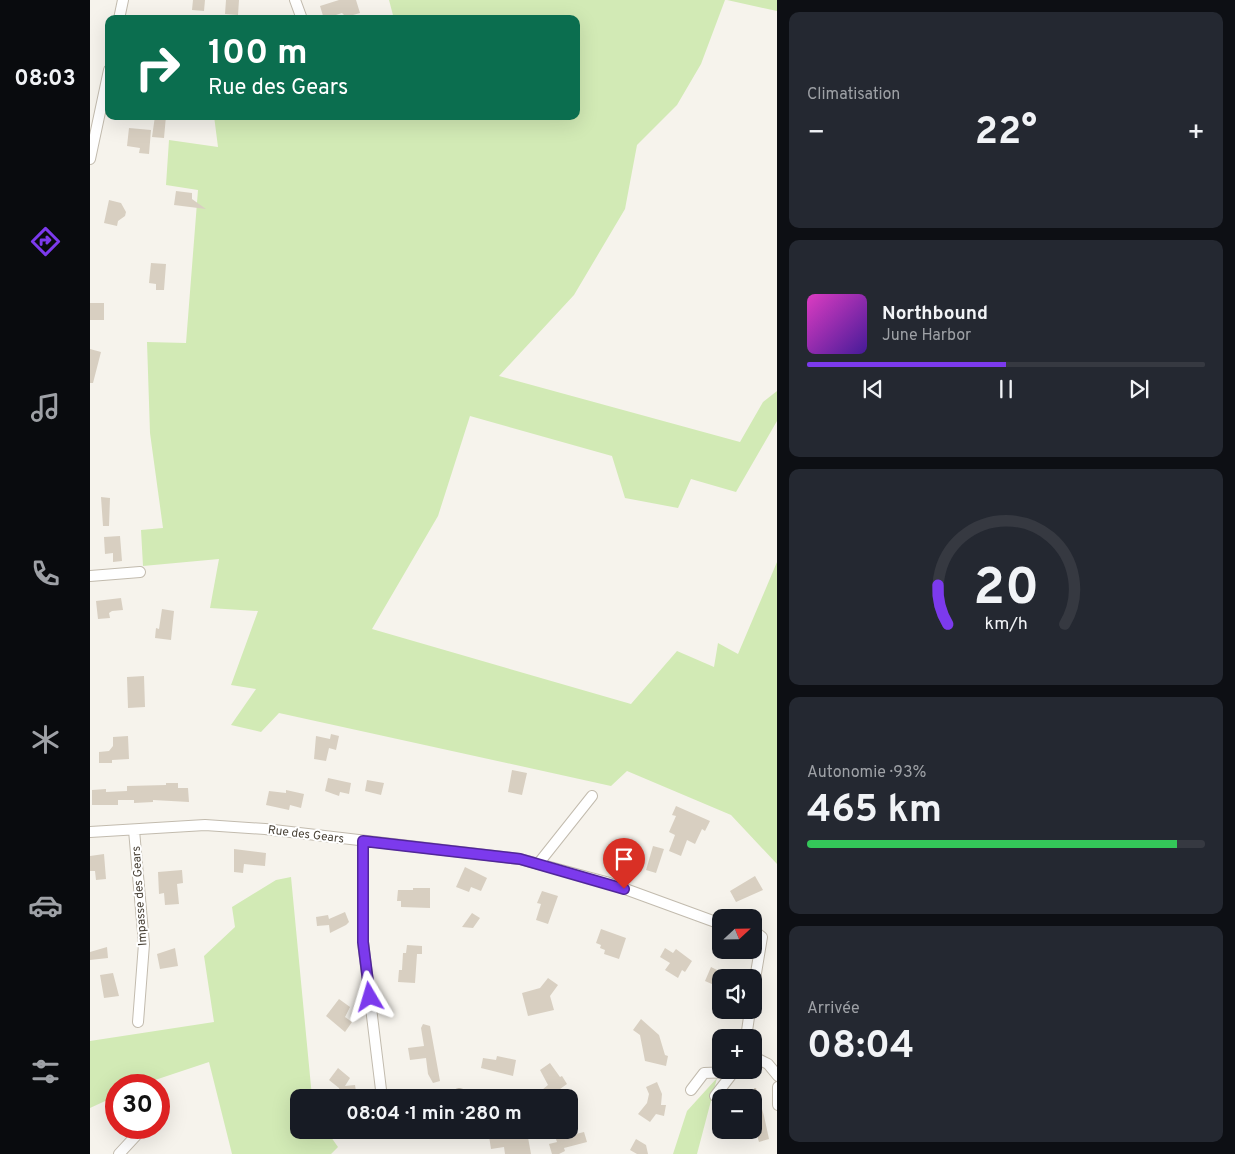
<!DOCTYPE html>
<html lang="fr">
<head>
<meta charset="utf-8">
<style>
  :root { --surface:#171b24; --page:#242831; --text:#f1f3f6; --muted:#9ea1a6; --line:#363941; --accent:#7c3aed }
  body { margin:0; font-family:Overpass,sans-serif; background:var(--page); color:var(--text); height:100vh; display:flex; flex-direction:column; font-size:19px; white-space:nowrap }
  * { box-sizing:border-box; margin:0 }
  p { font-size:16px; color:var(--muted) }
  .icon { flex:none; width:28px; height:28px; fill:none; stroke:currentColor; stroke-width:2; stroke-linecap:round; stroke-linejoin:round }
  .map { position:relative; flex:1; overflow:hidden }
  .sheet { display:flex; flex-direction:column; gap:12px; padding:12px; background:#0d0f14; width:458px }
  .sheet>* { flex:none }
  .hud { position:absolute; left:15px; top:15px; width:475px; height:105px; border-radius:10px; box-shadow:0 5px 20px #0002; background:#0b6e4f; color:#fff; overflow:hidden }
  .needle { width:32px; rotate:68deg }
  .buttons { position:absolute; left:622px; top:909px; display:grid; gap:10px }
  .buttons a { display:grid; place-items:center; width:50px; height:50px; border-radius:10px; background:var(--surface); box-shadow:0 5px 20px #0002; font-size:25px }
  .speed { position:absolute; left:15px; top:1074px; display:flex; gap:10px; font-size:25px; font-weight:700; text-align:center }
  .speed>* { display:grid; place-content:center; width:65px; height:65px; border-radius:50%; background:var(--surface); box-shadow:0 5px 20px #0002; line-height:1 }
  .speed .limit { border:8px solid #d22; background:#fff; color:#111 }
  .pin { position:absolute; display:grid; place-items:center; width:42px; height:42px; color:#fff; margin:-51px -21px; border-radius:50% 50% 50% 0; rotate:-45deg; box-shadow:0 0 5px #0007 }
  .pin .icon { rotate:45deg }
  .me { position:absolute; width:55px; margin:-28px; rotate:353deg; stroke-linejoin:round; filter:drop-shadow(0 0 4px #0008) }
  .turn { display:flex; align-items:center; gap:18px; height:105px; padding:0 20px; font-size:22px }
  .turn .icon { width:65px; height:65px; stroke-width:2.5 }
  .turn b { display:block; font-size:35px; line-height:42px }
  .big { font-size:38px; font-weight:700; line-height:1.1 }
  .sheet .tile { flex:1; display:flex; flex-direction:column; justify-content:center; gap:8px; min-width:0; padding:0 18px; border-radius:10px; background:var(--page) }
  .sheet .dial { align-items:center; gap:0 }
  .dial svg { height:130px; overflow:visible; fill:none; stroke:var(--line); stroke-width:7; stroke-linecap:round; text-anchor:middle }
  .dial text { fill:var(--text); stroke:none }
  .song { display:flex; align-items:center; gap:15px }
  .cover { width:60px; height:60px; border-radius:8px; background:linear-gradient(135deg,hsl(310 70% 55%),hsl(260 70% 35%)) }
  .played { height:5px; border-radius:2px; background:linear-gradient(90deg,var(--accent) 50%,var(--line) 50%) }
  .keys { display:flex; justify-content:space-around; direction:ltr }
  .heat { display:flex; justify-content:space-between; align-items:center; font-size:28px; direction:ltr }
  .charge { height:8px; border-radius:4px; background:linear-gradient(90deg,#34c759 93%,var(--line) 0) }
  .trip { position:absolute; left:200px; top:1089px; width:288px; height:50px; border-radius:10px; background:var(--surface); box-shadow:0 5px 20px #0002; font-weight:700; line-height:50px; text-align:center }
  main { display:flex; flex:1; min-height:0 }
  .tab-bar { display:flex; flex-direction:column; width:90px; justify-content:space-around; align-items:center; background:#090b0e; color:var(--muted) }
  .tab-bar .icon { width:35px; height:35px }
  .tab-bar .active { color:var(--accent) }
  .tab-bar b { font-size:22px; color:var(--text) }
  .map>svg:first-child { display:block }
</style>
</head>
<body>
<main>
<nav class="tab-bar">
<b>08:03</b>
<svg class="icon active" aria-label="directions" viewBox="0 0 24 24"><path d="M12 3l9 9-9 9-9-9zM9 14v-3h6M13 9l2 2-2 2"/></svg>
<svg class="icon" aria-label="music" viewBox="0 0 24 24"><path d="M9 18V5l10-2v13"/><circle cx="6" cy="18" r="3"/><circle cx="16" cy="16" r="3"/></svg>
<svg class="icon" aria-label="phone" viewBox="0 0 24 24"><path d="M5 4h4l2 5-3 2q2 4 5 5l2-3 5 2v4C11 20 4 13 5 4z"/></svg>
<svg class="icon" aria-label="climate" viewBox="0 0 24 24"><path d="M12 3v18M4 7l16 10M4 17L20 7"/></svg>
<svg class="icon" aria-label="car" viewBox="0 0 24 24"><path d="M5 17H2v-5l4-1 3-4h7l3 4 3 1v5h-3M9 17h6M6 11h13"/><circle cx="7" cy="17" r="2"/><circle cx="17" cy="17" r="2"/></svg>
<svg class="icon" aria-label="filters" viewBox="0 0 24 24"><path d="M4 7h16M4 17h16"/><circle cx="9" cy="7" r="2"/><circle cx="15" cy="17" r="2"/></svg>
</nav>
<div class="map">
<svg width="688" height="1154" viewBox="0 0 688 1154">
  <rect width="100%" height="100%" fill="#f6f3ec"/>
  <path fill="#d2eab5" d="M299,0h336l-24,64 -24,41 -40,40 -12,64 -51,86 -75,81 241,66 23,-40 14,-11v30l-41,71 -45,-13 -13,29 -53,-10 -13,-42 -142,-40 -32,100 -66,113 259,75 46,-53 37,16 4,-24 20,11 39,-92v302l-46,-49 -104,-44 -16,15 -332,-73 -18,19 -30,-7 25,-36 -25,-4 27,-74 -48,-3 9,-49 -76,7 -2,-36 22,-2 -13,-95 -3,-91 39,1 12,-153 -32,-5 3,-45 49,7 -4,-31h362v-97h-182z
    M637,0h50v11z
    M201,877l21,220 -13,1v32h27l12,17 -7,7h-99l-23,-92 -69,23h-24v11l-26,12v-67l124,-19 -10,-66 31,-29 -3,-20 44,-27z
    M627,1078l-20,76h-24l14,-43z"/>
  <path fill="#d8cfc1" d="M103,0h12l-1,11 -12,-1z
    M136,0h13l-1,15 -13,-1z
    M249,0h17l4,13 -14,4 -4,-4 -18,6 -4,-13z
    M65,116h11l-2,22 -12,-1z
    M39,128l22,2 -2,24 -10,-1 1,-5 -13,-2z
    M86,191l16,2v6l14,10 -32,-4z
    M19,200l12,3 5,9 -1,4 -7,5 -1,5 -13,-3z
    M61,263l15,1 -2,26h-8v-6l-7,-1z
    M0,303h14v17h-14z
    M0,349l11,3 -8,31h-3z
    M11,497l9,1 -1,28h-6z
    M30,536l2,25 -9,1v-9l-8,1 -1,-17z
    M31,598l2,12 -11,1 -3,2 1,5 -12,1 -2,-18z
    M72,609l12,2 -3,29 -16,-2 1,-10 3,1z
    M54,676l1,31 -17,1 -1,-31z
    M241,734l8,2 -3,14 -7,-2 -3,13 -12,-2 2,-23 14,3z
    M38,736l1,23 -17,1v3h-13v-11l10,-1 4,-5v-9z
    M422,770l15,3 -5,22 -14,-3z
    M238,778l23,5 -2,11 -9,-2 -1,4 -14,-5z
    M277,780l17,3 -3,12 -16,-4z
    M76,783h12v5h10l1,14 -36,-2v2l-19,1v-3h-16v5h-26v-15l14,-1v3l21,-1v-5l39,-1z
    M196,790l18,4 -3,14 -11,-3 -1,5 -23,-5 3,-14 17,2z
    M586,806l34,15 -5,10 -3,-2 -7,15 -8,-4 -6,16 -12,-5 6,-16 -6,-3 7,-16 -4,-1z
    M563,846l11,3 -8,24 -10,-3z
    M144,849l32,4 -1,13 -21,-2 -1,9 -9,-1z
    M14,854l2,25 -10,1 -1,-9h-5v-15z
    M375,867l22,11 -6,13 -10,-4 -2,5 -13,-5z
    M92,870l1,13 -6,1 2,20 -14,1 -1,-12 -5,1 -1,-22z
    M665,876l8,14 -27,12 -6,-11z
    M323,888h17v20l-29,-1v-6h-4l1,-11h15z
    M452,891l16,5 -10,28 -12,-4 5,-16 -4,-1z
    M255,912l4,10 -3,3 -16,8 -1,-8 -12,1 -1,-9 12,-2 1,4z
    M382,913l8,5 -7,10 -11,-1z
    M511,929l25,9 -7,21 -15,-5 1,-4 -5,-2 1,-3 -5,-2z
    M317,945l15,1v8h-5l-2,29 -17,-1 1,-12h3l1,-17h3z
    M17,947l1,11 -18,2v-8z
    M85,948l3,18 -18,3 -3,-15z
    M575,948l8,5 3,-4 16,12 -7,11 -3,-2 -4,8 -13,-8 5,-7 -10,-6z
    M621,967l10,5v16l-16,-7z
    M23,973l6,23 -15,2 -4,-23z
    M458,978l10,7 -8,11 4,14 -26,6 -6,-23 18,-5z
    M249,999l11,8 -5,10 7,5 -7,10 -19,-16z
    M551,1019l18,16 6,20 3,1 -2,10 -21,-5 -5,-26 -7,-5z
    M333,1024l7,2 10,55 -7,2 -5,-9 -2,-16 -16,2 -2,-12 16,-2 -3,-18z
    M407,1056l19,4 -3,16 -32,-8 2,-10 13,2z
    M460,1063l10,14 2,-1 5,8 -7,5 1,2 -14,7 -5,-8 6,-5 -8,-15z
    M248,1068l12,10 -5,8 10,-1 2,13h-16l-2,-10 -10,-8z
    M567,1082l5,12 -1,11h5l-2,11 -8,-2 -6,8 -12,-8 9,-11 2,-9 -3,-7z
    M664,1088h2l8,28 5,23 -10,3 -5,-16z
    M437,1132l4,22h-26l-1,-7 -13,2 -2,-13z
    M494,1132l3,10 -23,6 1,3 -6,3h-7l-3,-10 8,-2 -1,-3z
    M546,1139l10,6 2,9h-11l-7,-4z"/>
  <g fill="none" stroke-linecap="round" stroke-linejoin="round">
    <g stroke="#c2bbae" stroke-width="12">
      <path id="minor" d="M205,0l7,19
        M29,19l4,-19
        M0,159l19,-89
        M0,576l50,-4
        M44,830l10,114 -6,78
        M0,832l115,-7 60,4 255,30 86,23 115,42
        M273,841v101l19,156
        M448,864l54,-68
        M664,931l8,6 -8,48
        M656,1038l4,-28
        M664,1057l14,7 10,12
        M688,1087v18
        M601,1090l13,-17 29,-1
        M625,1096l20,-26
        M359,1098l10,-4 13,4
        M29,1154l24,-26"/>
    </g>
    <use href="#minor" stroke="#fff" stroke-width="10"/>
  </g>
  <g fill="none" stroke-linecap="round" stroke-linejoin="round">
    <g stroke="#51269a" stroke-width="12">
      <path id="route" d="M280,997l-7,-55v-101l157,18 104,30"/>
    </g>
    <use href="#route" stroke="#7c3aed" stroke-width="9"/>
  </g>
  <g text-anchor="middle" stroke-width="4" stroke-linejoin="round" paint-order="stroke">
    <g font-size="12" fill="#4b4439" stroke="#fff">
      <text transform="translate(216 834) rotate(7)" y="4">Rue des Gears</text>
      <text transform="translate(49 896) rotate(-94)" y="4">Impasse des Gears</text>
    </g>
  </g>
</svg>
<div class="buttons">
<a><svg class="needle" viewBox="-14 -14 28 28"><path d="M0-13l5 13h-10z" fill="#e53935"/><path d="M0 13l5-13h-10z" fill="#9ea1a6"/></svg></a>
<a><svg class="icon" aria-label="sound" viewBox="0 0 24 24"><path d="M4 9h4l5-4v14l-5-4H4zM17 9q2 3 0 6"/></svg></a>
<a>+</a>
<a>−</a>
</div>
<div class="speed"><div class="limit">30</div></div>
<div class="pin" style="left:534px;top:889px;background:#d93025"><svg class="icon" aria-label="arrive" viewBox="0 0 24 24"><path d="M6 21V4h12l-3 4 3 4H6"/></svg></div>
<svg class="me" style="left:280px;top:997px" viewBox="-20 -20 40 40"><path d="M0-17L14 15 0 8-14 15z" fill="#7c3aed" stroke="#fff" stroke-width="4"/></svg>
<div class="trip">08:04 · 1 min · 280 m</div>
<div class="hud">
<div class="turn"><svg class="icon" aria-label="right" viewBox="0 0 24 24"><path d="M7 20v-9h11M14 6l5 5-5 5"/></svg><div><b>100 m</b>Rue des Gears</div></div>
</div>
</div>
<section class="sheet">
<div class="tile"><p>Climatisation</p>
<div class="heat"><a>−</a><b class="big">22°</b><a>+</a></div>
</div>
<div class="tile">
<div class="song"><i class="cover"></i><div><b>Northbound</b><p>June Harbor</p></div></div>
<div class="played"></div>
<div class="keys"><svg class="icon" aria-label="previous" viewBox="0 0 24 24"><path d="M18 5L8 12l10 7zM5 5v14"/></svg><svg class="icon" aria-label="pause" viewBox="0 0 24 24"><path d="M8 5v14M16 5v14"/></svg><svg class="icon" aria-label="next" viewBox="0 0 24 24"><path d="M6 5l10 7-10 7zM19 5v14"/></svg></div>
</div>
<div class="tile dial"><svg viewBox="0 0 100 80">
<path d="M14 69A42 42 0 1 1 86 69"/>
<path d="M14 69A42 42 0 0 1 8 45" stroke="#7c3aed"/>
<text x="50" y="56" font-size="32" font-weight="700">20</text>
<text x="50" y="72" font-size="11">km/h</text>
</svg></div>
<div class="tile"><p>Autonomie · 93%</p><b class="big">465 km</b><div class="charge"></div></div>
<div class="tile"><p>Arrivée</p><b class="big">08:04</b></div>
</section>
</main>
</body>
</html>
